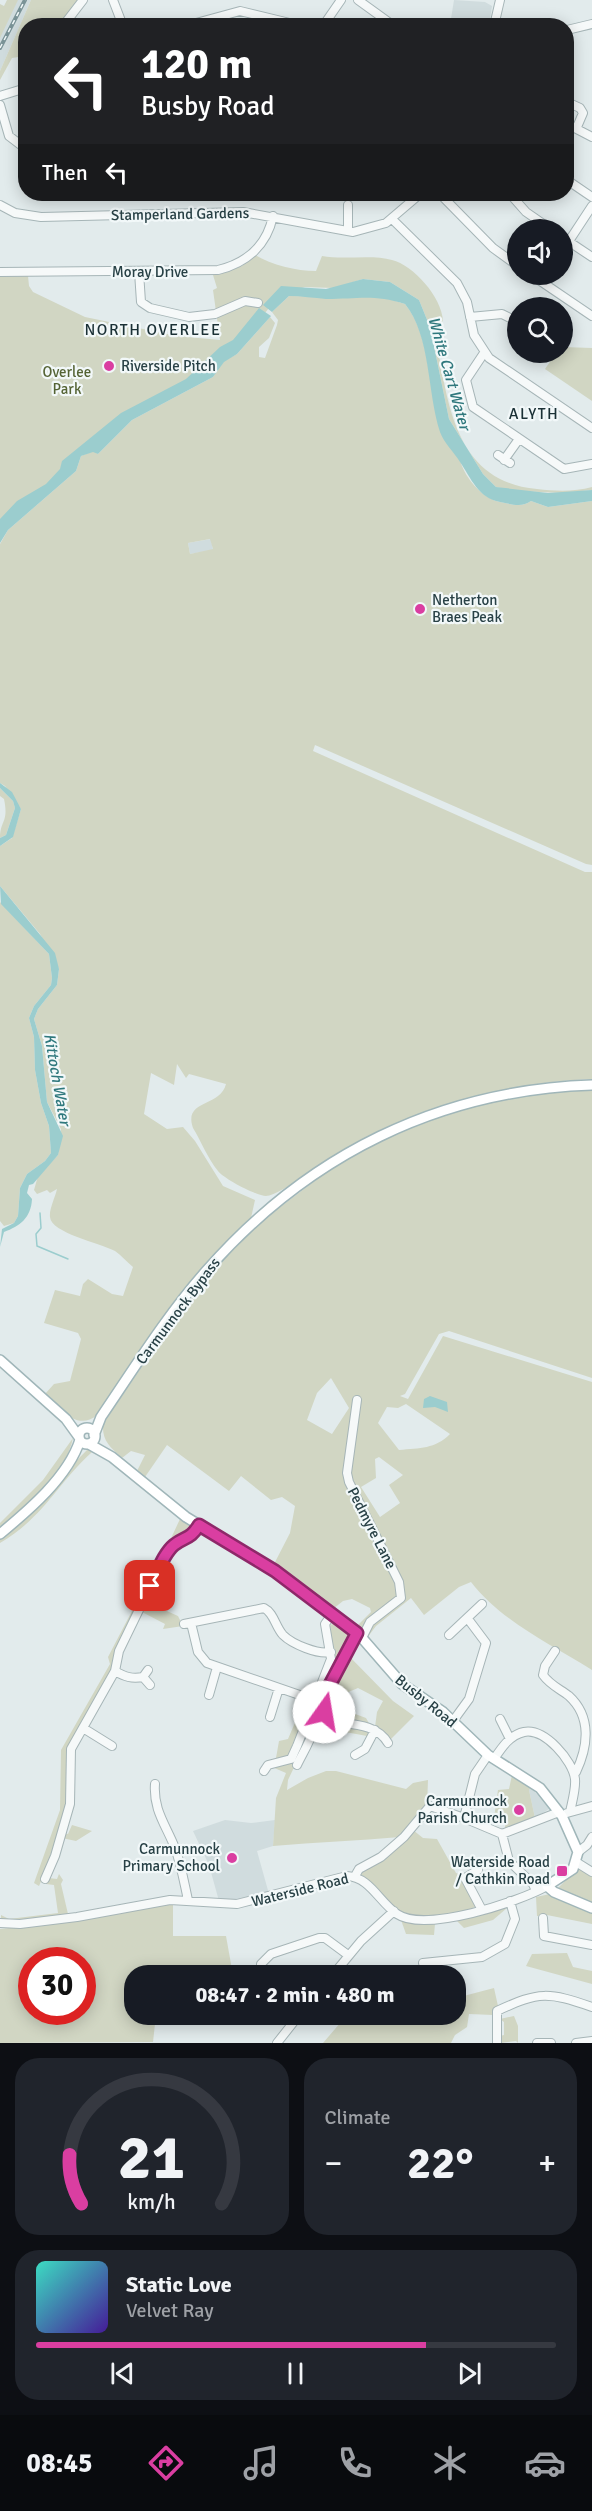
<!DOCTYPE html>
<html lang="en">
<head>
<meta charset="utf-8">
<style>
  :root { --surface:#171b24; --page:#20242c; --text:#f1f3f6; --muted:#9ea1a6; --line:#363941; --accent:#da3ea1 }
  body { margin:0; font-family:Signika,sans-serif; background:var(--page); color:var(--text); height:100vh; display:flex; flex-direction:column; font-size:22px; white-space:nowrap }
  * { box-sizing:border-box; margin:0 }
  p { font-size:20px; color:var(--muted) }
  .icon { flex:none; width:33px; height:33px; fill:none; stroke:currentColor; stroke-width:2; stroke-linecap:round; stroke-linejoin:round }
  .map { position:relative; height:2043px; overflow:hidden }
  .details { display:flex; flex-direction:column; gap:15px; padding:15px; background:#0d0f14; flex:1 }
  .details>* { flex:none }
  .guide { position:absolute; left:18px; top:18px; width:556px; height:183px; border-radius:24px; box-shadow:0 3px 15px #0003; background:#202124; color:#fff; overflow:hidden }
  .fabs { position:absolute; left:507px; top:219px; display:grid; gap:12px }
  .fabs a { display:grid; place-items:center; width:66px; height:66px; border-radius:50%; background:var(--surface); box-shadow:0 3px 15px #0003; font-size:30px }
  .speed { position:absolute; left:18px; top:1947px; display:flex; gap:12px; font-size:30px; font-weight:700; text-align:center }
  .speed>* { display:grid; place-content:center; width:78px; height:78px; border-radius:50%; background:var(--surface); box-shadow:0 3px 15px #0003; line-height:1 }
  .speed .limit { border:9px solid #d22; background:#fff; color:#111 }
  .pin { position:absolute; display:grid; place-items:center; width:51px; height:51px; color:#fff; margin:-26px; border-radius:12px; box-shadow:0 3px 9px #0006 }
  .me { position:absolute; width:66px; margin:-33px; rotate:13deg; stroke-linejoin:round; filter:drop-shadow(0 0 4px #0008) }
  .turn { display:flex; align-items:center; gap:21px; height:126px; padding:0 24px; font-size:27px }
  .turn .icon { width:78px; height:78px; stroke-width:2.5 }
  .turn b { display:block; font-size:42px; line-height:51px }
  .then { display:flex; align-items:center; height:57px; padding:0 24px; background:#0003; gap:12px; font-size:22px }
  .big { font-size:45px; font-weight:700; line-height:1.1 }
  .details .card { flex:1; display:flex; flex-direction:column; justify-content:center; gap:9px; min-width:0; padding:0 21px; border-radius:24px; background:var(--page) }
  .details .dial { align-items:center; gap:0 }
  .dial svg { height:156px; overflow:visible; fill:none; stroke:var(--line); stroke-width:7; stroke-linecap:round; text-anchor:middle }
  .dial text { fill:var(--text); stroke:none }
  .song { display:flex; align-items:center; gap:18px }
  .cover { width:72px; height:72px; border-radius:9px; background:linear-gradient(135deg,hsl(170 70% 55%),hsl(260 70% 35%)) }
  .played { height:6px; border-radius:3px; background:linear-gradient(90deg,var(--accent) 75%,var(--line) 75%) }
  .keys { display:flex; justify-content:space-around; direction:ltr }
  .heat { display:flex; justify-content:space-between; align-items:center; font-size:33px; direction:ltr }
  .details .tiles { flex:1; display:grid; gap:15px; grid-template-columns:1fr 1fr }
  .card:last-child { grid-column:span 2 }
  .trip { position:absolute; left:124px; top:1965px; width:342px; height:60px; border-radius:24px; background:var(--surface); box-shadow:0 3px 15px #0003; font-weight:700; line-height:60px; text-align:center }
  .dock { display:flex; height:96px; justify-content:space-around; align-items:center; background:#090b0e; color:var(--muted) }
  .dock .icon { width:42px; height:42px }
  .dock .active { color:var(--accent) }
  .dock b { font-size:27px; color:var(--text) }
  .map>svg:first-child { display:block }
</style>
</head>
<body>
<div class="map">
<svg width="592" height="2043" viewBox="0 0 592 2043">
  <rect width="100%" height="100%" fill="#e2ebec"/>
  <path fill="#d0dcde" d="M14,0h17l-31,71v-50z
    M454,0l31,2 7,4 -3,19h-39z
    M211,539l2,11 -23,4 -2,-11z
    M531,1787l18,22 -14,9 -6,-28z
    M225,1820l26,3 24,-3 -2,26 -16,5 12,43 -21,6 -29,1 -10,-36 -16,-34z"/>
  <path fill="#d1d6c3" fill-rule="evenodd" d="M7,0h11l-18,38v-34l4,2z
    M31,0h47l-18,25 -34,1 -1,30 -13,2 -12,22v-9z
    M255,255c17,10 41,16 61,16l6,-15c22,4 51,-2 70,4 21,5 50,37 51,61l-9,5c13,68 16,155 103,163 18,2 37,3 55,-2v3l-30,3 -45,-2 -21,-4 -13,-13 -34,-55 -19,-92 -11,-27 -29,-18 -27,-3 -29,9 -29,-1 -26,8 -21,27 -60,54 -107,68 -91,85v-253h28l1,10 4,6 52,25 92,19 43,4 -7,-50 4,-2 -4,-13 29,-9z
    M289,296l94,1 22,7c29,35 21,95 40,136 5,9 14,15 17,26 6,15 22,33 38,36 11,2 22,6 31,-1l17,6 44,-6v364l-6,-1 -271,-119 -2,6 272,121h7v207c-74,3 -148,21 -216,53 -22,10 -95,64 -110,64 -9,0 -42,-17 -48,-25 -10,-12 -17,-30 -25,-43 -10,-29 27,-20 33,-44l-37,-10 -3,4 -9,-14 -3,21 -23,-12 -7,41 23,15 16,-2 12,14 28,45 32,14 -4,18 -56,59 -98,138c-20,17 -38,-7 -52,-21l9,-10 16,-3 11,-42 -3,-6 -34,-10 11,-33 25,6 3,-12 5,-5 24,15 11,2 10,-29c-6,-5 -12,-12 -18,-16 -15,-8 -64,-18 -65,-34 -1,-8 5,-19 7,-28l-7,4 -3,-3 -10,4 -3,-4 4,-14 20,-21 3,-26 -14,-27 -5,-56 -8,-27 4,-10 19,-24 2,-16 -19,-35 -40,-48v-40l12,-8 9,-29 -16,-23 -5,-3v-239l8,-14 68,-59 5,-15 12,-5 5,3 34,-34 81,-43 11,-16 13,-7 33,-37 5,6 -6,15 -10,9v10l6,1 12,-33 1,-5 -6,-8zM210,539l3,10 -23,5 -2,-11z
    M563,347l29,1v53l-47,-32 11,-16 6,-1z
    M0,788l13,13 2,7 -9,27 -6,3c0,-18 9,-15 4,-39l-4,-3z
    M0,902l49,52 3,24 -1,7 -17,21 -5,12 5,19 1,33 6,33 8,23 2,27 -6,8 -18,13 -7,14 -2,28 -4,7 -10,3 -4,-5z
    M592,1089v289l-143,-47 -10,3 -34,60 -5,2 8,3 35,-63 149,46v288c-42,-26 -91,-49 -121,-88l-12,5 -35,28 -13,-17 -35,28 -9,12 6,-16 30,-25 -15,-36 10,29 -4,12 -33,31 -6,-5 16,-16 -1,-4 -18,-9 -9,2 -10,8 -48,-37 -12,-6 17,-33 5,-27 -13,-9 -11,3 -30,-24 -12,15 -62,-46 -22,32 -8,-6 8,-16 -14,-4 -9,7c-12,-11 -20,-17 -19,-34l73,-108 52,-62 35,-34 78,-59 52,-28 36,-15 81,-22zM331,1378l18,30 -17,26 -25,-14 10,-27zM406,1404l44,30c-15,15 -30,14 -51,16l-21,-27 9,-16 11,1zM379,1457l24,18 -14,10 11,18 -20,14 -19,-30 15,-9 -1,-19z
    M73,1438c-8,38 -45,66 -73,91v-6l43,-43z
    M89,1448l24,14 -21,-10c-35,32 -48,65 -92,91v-5z
    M180,1519l11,7 1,4 -26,19z
    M145,1586l-31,80 -38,69 -9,67 -16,56 -12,28 -5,-3 26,-73 1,-60 49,-86 -2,-7z
    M151,1604l27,12 5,10 -20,3 2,-5 -23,-12 2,-3 4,1z
    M336,1623l14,14c-8,17 -47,76 -18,87 11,5 25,4 37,6l-2,6 -38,-7 -10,-12 -3,-13 17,-48 -3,-31z
    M347,1654l46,47 21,15 -25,25 -14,-14 2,-15 6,-11 -25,-13 -12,5 -4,16 24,9 4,7 -38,-5c-12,-23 5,-46 15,-66z
    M305,1699l5,3 -20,56 -12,2 -2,-2 3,-17 9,-2z
    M312,1712l-2,22 -22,46 -1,10 21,-12 18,-7h10l70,18 7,-6 15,-3 -1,26 -27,31c-42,4 -84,5 -127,9l3,-48 10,-25 -14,-6 19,-5z
    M512,1775l19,12 -2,3 6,28 -30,11v-5l-12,1 5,-35 11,-1z
    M72,1825l20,6 -16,10 -14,-3 2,-5 4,1z
    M413,1830l10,8 14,1 19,34 7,2 14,31c-23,10 -61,19 -83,1 -12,-10 -20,-26 -34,-33z
    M580,1866l12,8v32l-32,-14 -2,-4z
    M59,1874l4,6 -2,4 7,30 -48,7 -19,-1v-5l8,4 49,-6 -4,-28 -8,-1 3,-6 8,1z
    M550,1894l42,17v13l-45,-9 -10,1 -1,-19z
    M173,1903v33h53l7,39 -98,1v38l21,1 -3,27 -153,1v-114l71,-8zM32,1960h50v52h-50z
    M507,1908l-14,12 -29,8 -7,-7z
    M401,1920l34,4 -1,11 -28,-1z
    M567,1953l6,14 19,4v13l-66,-18 6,-12z
    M494,1988l4,18 -5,9 -24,-1 -2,13 -12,8 -4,8h-128l24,-28 109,-1v-16z
    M514,2016l4,10v17l-2,-2 -16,2v-7l4,-1v-13l-4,-3z"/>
  <path fill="#9bcdce" d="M363,279l27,3 29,18 11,27 19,92 34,55 13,13 52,6 44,-3v11l-44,6 -17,-6c-9,7 -20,3 -31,1 -22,-4 -29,-24 -40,-40 -6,-10 -16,-19 -20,-30 -13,-40 -9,-96 -35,-128 -31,-10 -47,-5 -79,-5 -12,-1 -25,-3 -37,-3l-17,16 -9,-7 18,-19 45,3z
    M259,308l12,8 -34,38 -13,8 -11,15 -81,43 -34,34 -5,-2 -12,4 -5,15 -68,59 -8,13v-24l17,-18 29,-17 14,-15 2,-8 59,-48 65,-34 34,-32 13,-7z
    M0,783l12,9 9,17 -8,28 -13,9v-8l6,-3 9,-27 -2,-7 -13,-13z
    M0,886l55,67 4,16 -2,16 -19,24 -4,10 8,27 5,56 16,34 -5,19 -25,29 -4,1 -2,8 5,6c-1,19 -12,27 -28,33l-4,15 2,-18 12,-6 4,-7 2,-28 7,-14 18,-13 6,-8 -2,-27 -8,-23 -6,-33 -1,-33 -5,-19 5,-12 17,-21 1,-7 -3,-24 -48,-50z
    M430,1396l17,6 1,10 -13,-5 -12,1 1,-9z"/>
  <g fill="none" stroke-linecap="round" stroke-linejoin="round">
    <path stroke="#9bcdce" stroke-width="1.5" d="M40,1213l1,15 -5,6 1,12 31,13"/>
    <g stroke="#a6b5b7" stroke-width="10">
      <path id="minor" d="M113,0l10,26
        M358,0l36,26
        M63,26l20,-26
        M185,26l55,-15 62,15
        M323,26l18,-26
        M494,26l6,-26
        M567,30l25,-6
        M0,96l26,-8
        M567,102l13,6 3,5 -6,14
        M0,105l9,31 17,13
        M567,124l25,13
        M567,180l25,17
        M440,194l53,54 25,18
        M510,194l16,18 26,18
        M0,205l15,8 26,4 202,-5 110,20 33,-9 34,-29
        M392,219l65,64 10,19 7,33 15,23 103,70
        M348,231v-26
        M562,237l30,20
        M569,241l23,-35
        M0,272l218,-2c29,-7 49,-25 55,-54
        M139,272l2,30 9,6 39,9 26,-3 30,-13 13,2
        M530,274l62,42
        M470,317l32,-3 16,8
        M484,353l-18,27 7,27 91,62 28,-5
        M498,455l12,8
        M504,460l15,-21
        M357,1400l-10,73 2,9 50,100 2,16 -31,24 -8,16
        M191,1623l7,29 9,11 107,37
        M184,1624l80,-16c10,5 11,18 19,27 9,9 35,20 48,17
        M357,1633c-15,24 -41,60 -29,88 20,4 48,1 60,22
        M449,1635l33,-31
        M555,1651l-10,15 -2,9c7,10 17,14 26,21 23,21 19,51 7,76
        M115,1671c10,6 17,8 28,6l5,-7
        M143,1677l7,8
        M209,1695l8,-28
        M270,1717l9,-29
        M500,1719l10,20
        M453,1721l16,-22 17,-56 -18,-24
        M83,1728l29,18
        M355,1755l10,-6 10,-19
        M488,1755l-13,19 -11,44 38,16 57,-22
        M494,1759c8,-12 16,-24 30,-27 21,-4 49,29 51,47 1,10 -3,23 -5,33
        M297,1765c9,-19 24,-38 15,-60
        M264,1771l4,-6 23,-6 6,-13 34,-87 -6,-35 7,-10
        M155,1784c-2,26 11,41 20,64 6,16 9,34 13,52
        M567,1813l25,-7
        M502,1834l7,27 24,23 3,7
        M578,1852l9,-7 5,-8
        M576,1862l16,10
        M478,1870l-13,8 17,32
        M355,1876l4,-7 22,-12 23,-20 26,-31 34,12
        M45,1879l10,-23 15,-52 1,-55 44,-78 4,-20 49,-101c11,-11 21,-10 31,-25
        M543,1918l1,18 48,9
        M0,1923l20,1 57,-7 93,-17 67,4 110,-28c23,1 32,26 50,38 28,19 122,-12 150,-28
        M423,1963l59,-6 23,-13 10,-25 -5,-18
        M261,1976v-12l10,-10 48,-16h6l23,17
        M332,1976l29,-35 33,-30
        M277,2043l23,-29
        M497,2043v-32c43,-20 51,-19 95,-4
        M537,2043h14
        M576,2043l16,-2"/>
    </g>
    <g stroke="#a0b6b9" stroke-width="12">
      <path id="major" d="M0,1360l66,59 13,18
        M79 1436a8 8 0 1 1 16 0a8 8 0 1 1-16 0Z
        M94,1435l7,-18c34,-50 66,-102 106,-147 101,-115 232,-180 385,-185
        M89,1444l23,13 74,60 89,54 43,31 44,36 40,46 41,28 45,43 52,33 22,28 16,36 -5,17 -26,17 7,6 38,16
        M0,1534c29,-24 68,-57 80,-94"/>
    </g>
    <use href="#minor" stroke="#f6f9f9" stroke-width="8"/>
    <use href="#major" stroke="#fff" stroke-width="9"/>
    <g stroke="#7a9397" stroke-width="4">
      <path id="rail" d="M0,48l25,-48"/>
    </g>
    <use href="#rail" stroke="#f2f8f9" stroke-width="1.5" stroke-dasharray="4.5" stroke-linecap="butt"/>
  </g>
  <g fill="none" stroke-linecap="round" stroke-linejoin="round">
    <g stroke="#8e2869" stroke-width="15">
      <path id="route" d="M150,1586c7,-12 13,-32 24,-41 11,-9 16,-5 25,-20l76,46 82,62 -31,59 -2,20"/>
    </g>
    <use href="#route" stroke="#da3ea1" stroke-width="10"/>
  </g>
  <g fill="#da3ea1" stroke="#f2f8f9" stroke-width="2">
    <circle cx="109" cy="366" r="6"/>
    <circle cx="420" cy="609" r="6"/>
    <circle cx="519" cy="1810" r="6"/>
    <circle cx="232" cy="1858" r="6"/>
    <rect x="556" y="1865" width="12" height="12" rx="3"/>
  </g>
  <g text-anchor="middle" stroke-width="4.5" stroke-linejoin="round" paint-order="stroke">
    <g font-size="15" fill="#284146" stroke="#f2f8f9">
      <text transform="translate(180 214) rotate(-1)" y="5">Stamperland Gardens</text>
      <text x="150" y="277">Moray Drive</text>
      <text transform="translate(178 1311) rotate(-53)" y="5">Carmunnock Bypass</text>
      <text transform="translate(372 1528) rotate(63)" y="5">Pedmyre Lane</text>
      <text transform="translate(426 1701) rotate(39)" y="5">Busby Road</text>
      <text transform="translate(300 1890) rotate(-14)" y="5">Waterside Road</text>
    </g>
    <g font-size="15" fill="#284146" stroke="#f2f8f9" text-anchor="end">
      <text x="121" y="371" text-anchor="start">Riverside Pitch</text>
      <text x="432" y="605" text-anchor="start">Netherton<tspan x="432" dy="17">Braes Peak</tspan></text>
      <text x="507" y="1806">Carmunnock<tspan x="507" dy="17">Parish Church</tspan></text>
      <text x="220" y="1854">Carmunnock<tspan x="220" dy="17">Primary School</tspan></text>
      <text x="550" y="1867">Waterside Road<tspan x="550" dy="17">/ Cathkin Road</tspan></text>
    </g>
    <g font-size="15" fill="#546334" stroke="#f2f8f9">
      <text x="67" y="377">Overlee<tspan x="67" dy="17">Park</tspan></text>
    </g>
    <g font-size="16" letter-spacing="1.5" fill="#1b3136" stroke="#f2f8f9">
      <text x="153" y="335">NORTH OVERLEE</text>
      <text x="534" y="419">ALYTH</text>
    </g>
    <g font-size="16" font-style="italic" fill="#2f787d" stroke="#f2f8f9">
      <text transform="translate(450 373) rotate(74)" y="6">White Cart Water</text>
      <text transform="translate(58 1079) rotate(80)" y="6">Kittoch Water</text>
    </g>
  </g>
</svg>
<div class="fabs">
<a><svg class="icon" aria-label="sound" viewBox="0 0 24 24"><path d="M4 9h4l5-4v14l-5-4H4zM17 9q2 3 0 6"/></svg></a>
<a><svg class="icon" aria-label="search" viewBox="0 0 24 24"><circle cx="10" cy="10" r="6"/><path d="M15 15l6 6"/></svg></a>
</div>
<div class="speed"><div class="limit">30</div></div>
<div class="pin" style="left:150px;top:1586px;background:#d93025"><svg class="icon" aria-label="arrive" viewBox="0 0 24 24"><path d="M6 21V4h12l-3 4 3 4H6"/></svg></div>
<svg class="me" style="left:324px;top:1712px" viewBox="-20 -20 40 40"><circle r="19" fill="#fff"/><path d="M0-13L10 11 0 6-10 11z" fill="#da3ea1"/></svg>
<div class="trip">08:47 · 2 min · 480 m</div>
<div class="guide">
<div class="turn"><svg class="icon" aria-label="left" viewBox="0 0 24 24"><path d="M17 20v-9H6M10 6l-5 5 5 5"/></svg><div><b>120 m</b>Busby Road</div></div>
<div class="then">Then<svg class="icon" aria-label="left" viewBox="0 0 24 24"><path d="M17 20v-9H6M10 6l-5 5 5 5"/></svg></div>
</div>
</div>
<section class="details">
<div class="tiles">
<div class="card dial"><svg viewBox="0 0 100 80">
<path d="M14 69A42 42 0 1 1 86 69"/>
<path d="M14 69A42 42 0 0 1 8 44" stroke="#da3ea1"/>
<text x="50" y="56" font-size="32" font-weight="700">21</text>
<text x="50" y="72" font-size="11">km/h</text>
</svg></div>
<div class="card"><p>Climate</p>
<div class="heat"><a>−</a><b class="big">22°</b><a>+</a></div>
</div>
<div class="card">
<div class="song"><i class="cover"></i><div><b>Static Love</b><p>Velvet Ray</p></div></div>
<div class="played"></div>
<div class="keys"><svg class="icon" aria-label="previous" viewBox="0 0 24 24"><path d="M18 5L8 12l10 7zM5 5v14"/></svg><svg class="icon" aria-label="pause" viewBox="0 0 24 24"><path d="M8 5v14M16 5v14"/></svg><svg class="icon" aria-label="next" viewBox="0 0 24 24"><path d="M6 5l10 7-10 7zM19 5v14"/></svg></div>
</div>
</div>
</section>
<nav class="dock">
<b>08:45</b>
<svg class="icon active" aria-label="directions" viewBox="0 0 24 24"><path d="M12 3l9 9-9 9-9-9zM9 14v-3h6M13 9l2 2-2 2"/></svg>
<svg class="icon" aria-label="music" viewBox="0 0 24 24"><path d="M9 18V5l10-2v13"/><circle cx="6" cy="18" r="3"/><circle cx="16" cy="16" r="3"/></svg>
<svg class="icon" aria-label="phone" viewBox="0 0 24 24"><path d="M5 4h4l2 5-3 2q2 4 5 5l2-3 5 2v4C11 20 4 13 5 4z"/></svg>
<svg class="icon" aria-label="climate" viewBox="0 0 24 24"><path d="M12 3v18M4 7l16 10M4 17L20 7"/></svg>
<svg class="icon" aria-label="car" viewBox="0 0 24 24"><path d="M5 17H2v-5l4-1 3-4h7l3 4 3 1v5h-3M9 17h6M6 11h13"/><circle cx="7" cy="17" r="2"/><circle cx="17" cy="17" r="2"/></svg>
</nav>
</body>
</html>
